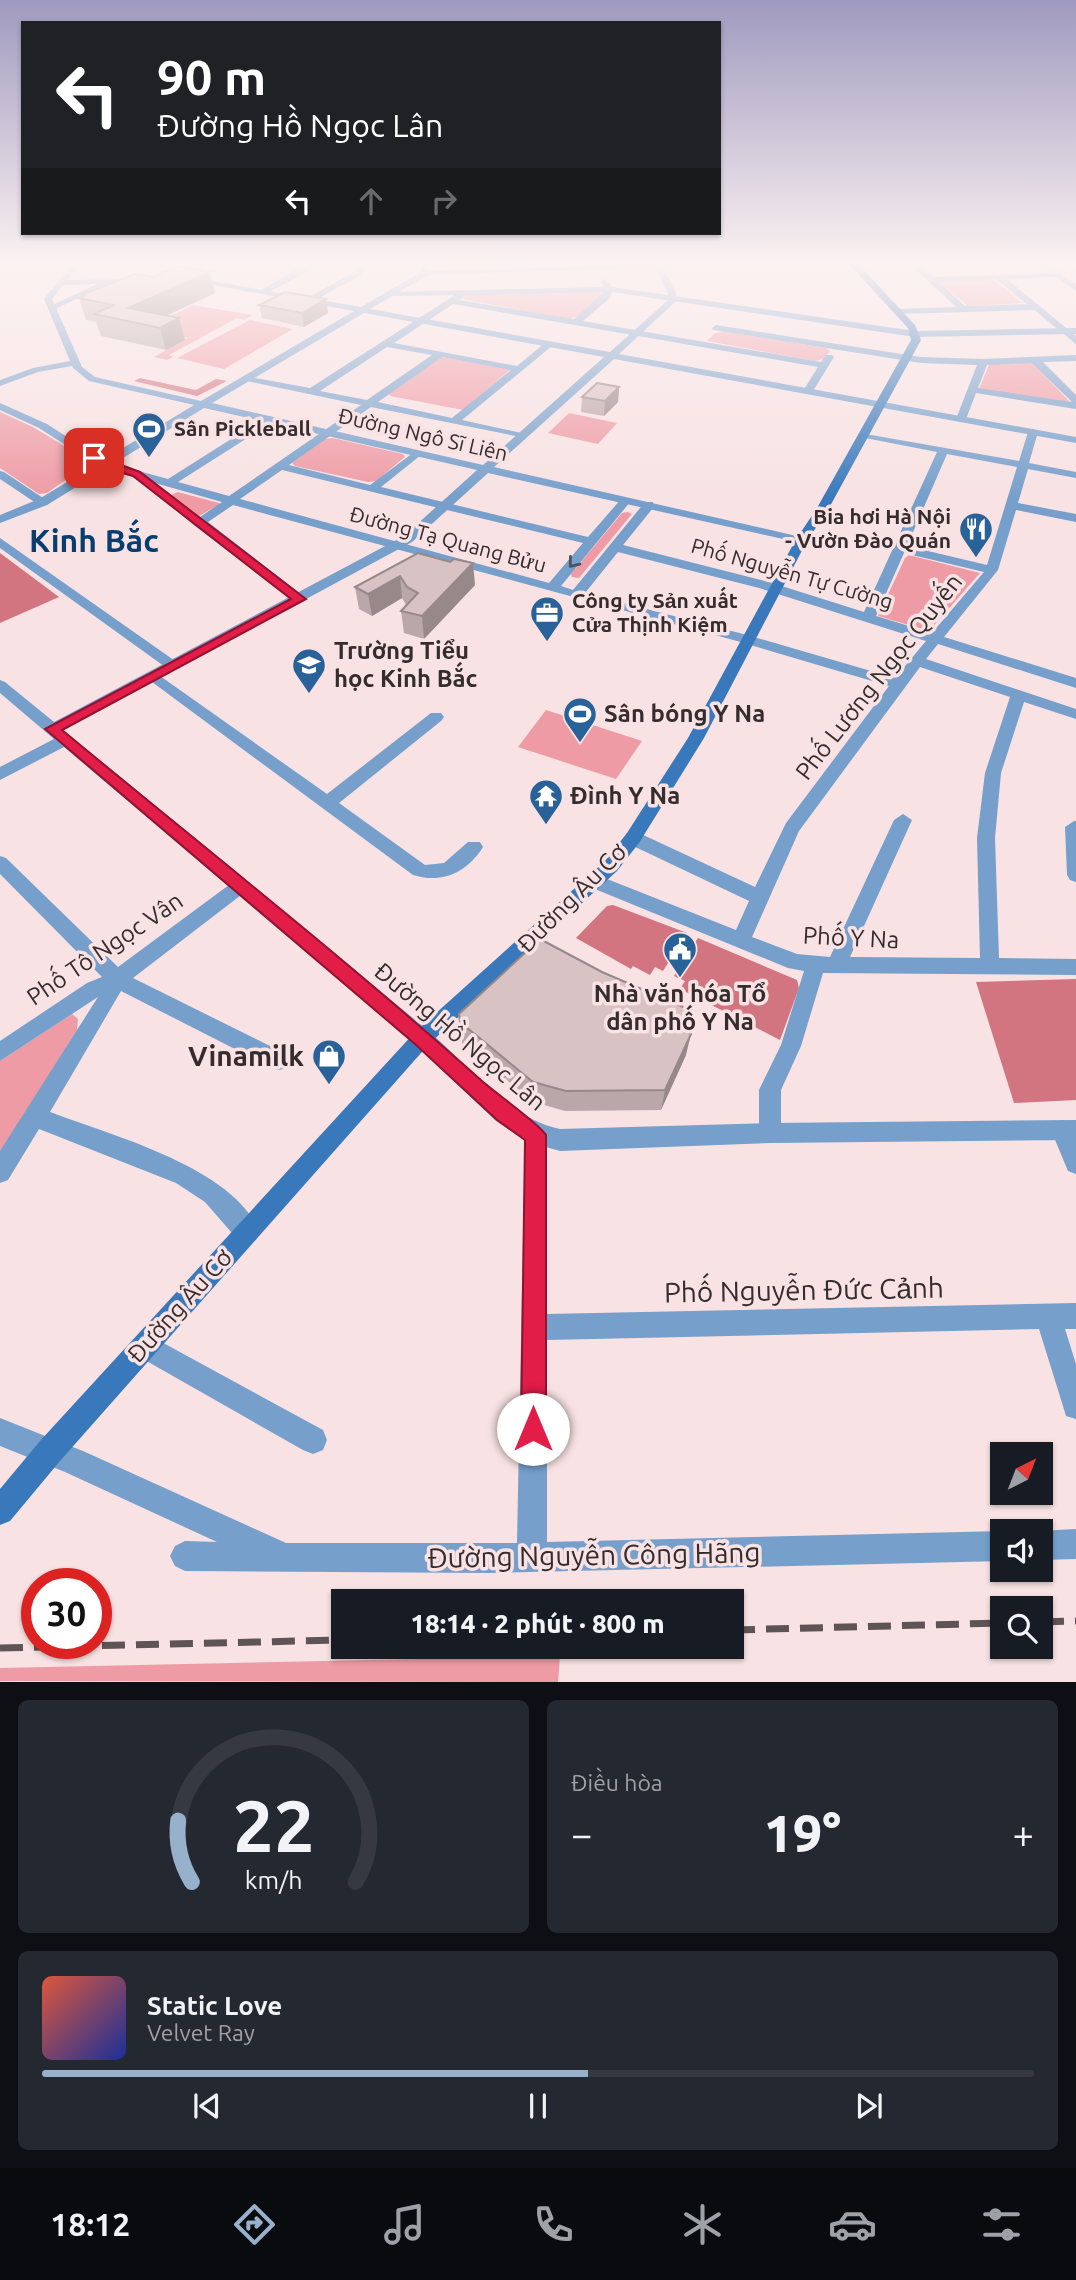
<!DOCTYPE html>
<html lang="vi">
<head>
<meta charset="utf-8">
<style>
  :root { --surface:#171b24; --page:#242831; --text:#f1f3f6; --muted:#9ea1a6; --line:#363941; --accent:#97b1cc }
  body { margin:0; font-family:Ubuntu,sans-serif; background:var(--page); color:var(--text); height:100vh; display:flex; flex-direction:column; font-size:26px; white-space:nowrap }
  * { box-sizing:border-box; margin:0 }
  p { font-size:23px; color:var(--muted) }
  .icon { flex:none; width:38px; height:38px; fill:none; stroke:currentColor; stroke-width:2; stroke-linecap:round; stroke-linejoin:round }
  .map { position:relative; height:1682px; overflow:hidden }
  .drawer { display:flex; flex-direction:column; gap:18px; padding:18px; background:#0d0f14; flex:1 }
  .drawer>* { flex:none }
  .hud { position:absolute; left:21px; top:21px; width:700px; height:214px; border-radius:0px; box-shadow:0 2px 5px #0004; background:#202124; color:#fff; overflow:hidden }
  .needle { width:46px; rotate:42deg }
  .fabs { position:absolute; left:990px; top:1442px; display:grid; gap:14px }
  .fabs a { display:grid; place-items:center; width:63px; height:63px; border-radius:0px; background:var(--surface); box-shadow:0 2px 5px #0004; font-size:35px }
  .speed { position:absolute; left:21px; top:1568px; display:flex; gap:14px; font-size:35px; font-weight:700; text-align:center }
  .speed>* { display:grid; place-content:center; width:91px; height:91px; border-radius:50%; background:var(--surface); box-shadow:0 2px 5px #0004; line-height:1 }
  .speed .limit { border:10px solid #d22; background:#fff; color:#111 }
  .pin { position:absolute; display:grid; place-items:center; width:60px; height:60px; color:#fff; margin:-30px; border-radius:14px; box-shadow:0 4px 10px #0006 }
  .me { position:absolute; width:77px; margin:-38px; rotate:0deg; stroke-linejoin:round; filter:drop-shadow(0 0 5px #0008) }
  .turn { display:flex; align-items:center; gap:24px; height:147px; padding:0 21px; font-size:32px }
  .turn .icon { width:91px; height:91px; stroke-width:2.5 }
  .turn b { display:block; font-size:49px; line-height:60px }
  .lanes { display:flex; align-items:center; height:66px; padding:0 21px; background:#0003; justify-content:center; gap:35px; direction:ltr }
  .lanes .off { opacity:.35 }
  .big { font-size:52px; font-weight:800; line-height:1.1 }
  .drawer .tile { flex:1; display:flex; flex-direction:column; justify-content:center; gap:10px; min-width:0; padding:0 24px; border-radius:10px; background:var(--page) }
  .drawer .dial { align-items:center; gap:0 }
  .dial svg { height:182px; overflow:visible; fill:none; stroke:var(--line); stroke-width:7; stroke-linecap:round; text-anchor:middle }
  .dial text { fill:var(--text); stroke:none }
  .song { display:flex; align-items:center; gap:21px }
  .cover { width:84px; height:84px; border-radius:10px; background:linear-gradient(135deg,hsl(10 70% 55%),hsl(230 70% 35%)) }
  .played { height:7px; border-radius:4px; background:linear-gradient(90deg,var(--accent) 55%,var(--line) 55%) }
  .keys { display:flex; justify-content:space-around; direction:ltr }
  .heat { display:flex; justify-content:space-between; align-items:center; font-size:38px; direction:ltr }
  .drawer .tiles { flex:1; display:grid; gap:18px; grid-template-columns:1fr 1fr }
  .tile:last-child { grid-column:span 2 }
  .trip { position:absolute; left:331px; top:1589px; width:413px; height:70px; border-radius:0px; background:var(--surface); box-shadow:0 2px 5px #0004; font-weight:800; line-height:70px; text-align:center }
  .dock { display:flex; height:112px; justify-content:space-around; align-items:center; background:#090b0e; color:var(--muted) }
  .dock .icon { width:49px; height:49px }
  .dock .on { color:var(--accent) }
  .dock b { font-size:32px; color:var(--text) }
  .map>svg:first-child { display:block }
</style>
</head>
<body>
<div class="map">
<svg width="1076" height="1682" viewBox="0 0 1076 1682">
  <rect width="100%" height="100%" fill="#f8e2e3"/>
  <path fill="#ee9ba5" d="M989,279l7,2 26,22 -54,3 -29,-24z
    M601,291l4,1c-9,11 -23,25 -37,27l-106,-20 6,-6z
    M193,305l60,10 -9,5 -7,-2 -68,37 4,2 -6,3 -13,-3 34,-19 -43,-9z
    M250,320l43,9 -69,40 -47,-11z
    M726,332l100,16 4,3 -7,8 -8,2 -108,-20 8,-8z
    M441,357l70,12 -48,41 -73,-14 -1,-2z
    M1031,361l39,41 -91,-13 11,-27z
    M0,412l33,15 58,35 -44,31 -8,1 -39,-26z
    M569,413l48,10 -19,21 -50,-11z
    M333,438l70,16 2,3 -29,24 -8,1 -73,-16 -3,-3 32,-24z
    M178,492l41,11 1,1 -21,12 -28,-21z
    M627,512l5,2 -53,64 -7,-1 -1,-3 51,-61z
    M909,555l71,18 -51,58 -51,-15 27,-58z
    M546,710l96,31 -26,38 -98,-32z
    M72,1014l6,5 -1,11 -77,127v-96z
    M560,1656l-2,26 -558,-1v-13z"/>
  <path fill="#d37481" d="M140,378l56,12 20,-11 11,2 -30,15 -63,-15z
    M0,553l59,44 -59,26z
    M613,905l74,28 -24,38 -8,-4 -5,8 -17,-9 -2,3 -55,-31 31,-32z
    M698,938l99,42 2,8 -19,52 -100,-51 5,-8 -11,-5z
    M1076,979v121l-62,3 -38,-121z"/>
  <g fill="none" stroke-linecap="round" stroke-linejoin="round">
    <path fill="#769fcb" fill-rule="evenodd" d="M198,262h8l-9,19h-6z
      M308,262h8l-5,8 -46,24 -7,-2z
      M361,262h8l-9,14 -49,26 -7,-2 50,-28z
      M711,262h96l-382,13 -4,-2 4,-2z
      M908,262h9l17,15 116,-4 -13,-11h9l30,23v6l-20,-14 -117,5 26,24 70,-2 4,3 -4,3 -137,4 -3,-5 61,-2z
      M605,279l7,8 303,44 161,-3v6l-161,3 -303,-45 -2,6 -27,23 238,41 5,-7h6l2,2 -21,34 -5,3 -5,-3 15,-24 -365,-63 -59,39 123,23 29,-24h6v4l-90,74 64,14v4l-155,-31 -82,58 81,20 47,-35 5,3 -1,2 -40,32 207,50 34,-39h8v4l-69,84 12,4 72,-88h8v6l-30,37 146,37 95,30 73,-160 -77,-15v-4l159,28 9,-29 5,-3 5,3 -9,31 47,9v6l-48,-9 -10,34 58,11v8l-60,-12 -18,60 -54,67 132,41v10l-138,-44 -12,15 150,50v10l-52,-17 -23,71 -6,65 4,120 77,1v16l-253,-2 -22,73 -20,44v43l-3,7 -8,3 -8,-3 -3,-7v-43l22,-45 23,-74 -16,-3 -198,-81 -3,-5 3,-5h12l134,53 13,-29 -122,-58 -3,-5 3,-5h12l116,54 31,-64 103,-137 -152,-45 -504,-136 -25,17 99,77 -7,4 -5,-1 -100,-76 -58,-49 -39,-11 -59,-38 -39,-18v-7l47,21 59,38 62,17 98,-62h8v4l-96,61 51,14 132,-91 -114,-24 -3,-1v-4l66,12 145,-93 -65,1 -3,-4 216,-5 -2,-6zM604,292l-30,27 -115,-19 7,-5zM387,347l45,8 -65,45 -47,-9zM442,357l69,13 -59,48 -74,-16zM947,454l70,13 -30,98 -80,-19zM282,470l301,73 -34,40 -309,-84zM155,483l67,19 -22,15zM618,552l141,36 167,53 -31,37 -148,-43 -162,-42zM904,553l80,19 -52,61 -56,-17zM920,667l90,30 -25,76 -8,65 3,120 -130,-1 62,-137 -9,-6 -9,6 -64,137 -33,-3 -45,-17 47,-106z
      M106,280l7,2 -58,27 -7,-2z
      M716,325l205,32 62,2 93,-4v6l-33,1 33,33v14l-100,-16 -10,26 -5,3 -5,-3 21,-54 -56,-2 -208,-33 -1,-2zM1032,363l40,39 -94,-14 9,-23z
      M75,360l3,1v4l-40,7 -38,14v-6l33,-12z
      M0,471l4,1 45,30 -10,3 -39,-26z
      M0,538l178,125 2,3 -2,3h-10l-168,-121z
      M153,671l174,123 104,-81h10l3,4 -3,4 -102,82 86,62 19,-2 24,-21h12l3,5c-16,26 -42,37 -70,28l-265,-196 -2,-3z
      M1074,821h2v61l-6,-2 -3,-5 -2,-48z
      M0,856l6,2 112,109 115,-85h12l3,5 -3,5 -112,86 153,76 4,7 -4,7 -7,2 -7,-2 -151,-77 -71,121c60,23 183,55 209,119l-3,9 -9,3 -9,-3 -33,-38 -29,-19 -137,-54 -31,51 -8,3v-32l98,-154 -98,64v-20l87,-58 15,-6 -102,-103z
      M1062,1120l8,3 6,14v37l-8,-3 -17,-41 3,-7z
      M536,1124l8,4 3,7v179l529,-11v26h-11l11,35v55l-10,-3 -3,-10 -24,-77 -492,11v202l456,-11v30l-512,12 -306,-2 -10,-5 -5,-10 5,-10 10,-5 32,1 -152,-70 -65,-26v-28l83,33 203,92h231l8,-408 3,-7z
      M145,1333l178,97 4,10 -4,10 -10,4 -10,-4 -167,-95 -4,-9 4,-9z
      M1076,1529v30l-35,1v-29h-2z"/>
    <path fill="#769fcb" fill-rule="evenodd" d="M74,262h8l-15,18 72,-1 4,2 -4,2 -76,2 -11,14 30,68 13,10 106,24 153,-90 -163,-30 -3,-4 173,30 60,-35v-10h8l-1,13 -58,34 240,43 58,-52v-6l-15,-32h8l15,32v7l-57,53 457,83v6l-462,-84 -120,108 307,70 6,4 -2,3 -317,-71 -76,69 -349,188c121,99 242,199 362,298 42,35 81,90 135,101l210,-6 306,-3v20l-306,3 -210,8 -32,-9 -32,-21 -81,-77 -351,-297 -64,33v-13l54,-28 -54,-46v-13l5,2 49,40 350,-186 73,-66 -273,-62 -157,97 -47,18v-8l39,-16 155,-94 -105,-24 -16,-13 -29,-69zM364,313l240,44 -121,108 -271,-62z
      M996,275h6l74,61v8l-80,-65z"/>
    <path fill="#3979bb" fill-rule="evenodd" d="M847,262h9l59,63 6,15 -92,168 -22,33 -103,197 -65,105 -22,28 -188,173 -369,417 -50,60 -10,4v-36l40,-48 375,-409 190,-171 22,-28 61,-95 107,-197 22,-33 94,-168 -3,-12z"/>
    <path stroke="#5f5455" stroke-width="7" stroke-dasharray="23 11" stroke-linecap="butt" d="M1041,1622l35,-1
      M732,1630l271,-7
      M0,1648l343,-8"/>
  </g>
  <path fill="#baa7a9" d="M453,262h15l1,2h-16z
    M480,262h41l-30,1z
    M154,277l61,16 -49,23 13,2 6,22 -19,10 -65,-14 -5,-14 -10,-2 -7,-22 3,-1 -1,-2z
    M326,299l2,14 -24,14 -42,-9 -3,-13z
    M619,387l-1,15 -14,14 -23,-4 1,-15z
    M418,553l57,32 -51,54 -20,-6 -3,-22 5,-6 -4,-7 -30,18 -13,-7 -4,-22z
    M459,1014l225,16 2,25 -25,55 -96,1 -31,-9 -72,-58z"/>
  <path fill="#978889" d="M210,272l5,21 -69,32 -18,-17z
    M326,299l2,14 -24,14 -2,-14z
    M179,318l6,22 -19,10 -6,-22z
    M619,387l-1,15 -14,14 1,-15z
    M473,563l2,22 -51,54 -2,-23z
    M400,576l2,22 -30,18 -4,-22z
    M688,1009l-5,22 -5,-3z
    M691,1034l-5,21 -25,55 4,-20z"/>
  <path fill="#d8c2c4" stroke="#978889" stroke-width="2" d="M178,266l32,6 -82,36 51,10 -19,10 -66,-14 20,-9 -35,-7 6,-3h-4l54,-21 19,3z
    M285,292l41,7 -24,14 -43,-8z
    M597,383l22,4 -14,14 -23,-4z
    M418,553l32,9 4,-3 19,4 -51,53 -21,-5 17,-18 -11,-6 -7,-11 -32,18 -13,-7z
    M540,939l62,33 86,37 -10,19 13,6 -26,56 -99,1 -33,-9 -73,-60 -1,-8z"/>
  <defs><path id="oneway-chevron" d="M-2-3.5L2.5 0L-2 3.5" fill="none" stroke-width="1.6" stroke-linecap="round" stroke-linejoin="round" transform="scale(1.75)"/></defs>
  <use stroke="#4b5464" href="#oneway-chevron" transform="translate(573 563) rotate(129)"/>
  <linearGradient id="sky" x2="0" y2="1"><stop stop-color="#9f9abf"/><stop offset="0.53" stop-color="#fcf2f2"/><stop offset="1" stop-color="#fcf2f2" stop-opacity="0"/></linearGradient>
  <rect width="1076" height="498" fill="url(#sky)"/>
  <path fill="#e11d48" stroke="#92132f" stroke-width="2" d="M94,455l46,17 166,127 -244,131c140,116 284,229 420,351 11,10 60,45 64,54v294l-4,9 -9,4 -8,-4 -4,-9 4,-289 -28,-20 -82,-76 -370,-315 246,-130 -158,-123 -35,-10 -9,-8z"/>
  <defs>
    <g id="stadium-pin" transform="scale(1.75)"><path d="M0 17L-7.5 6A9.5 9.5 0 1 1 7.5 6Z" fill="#296199" stroke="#f8e2e3"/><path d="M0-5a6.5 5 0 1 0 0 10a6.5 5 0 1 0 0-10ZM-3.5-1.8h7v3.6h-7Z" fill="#fff"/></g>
    <g id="restaurant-pin" transform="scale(1.75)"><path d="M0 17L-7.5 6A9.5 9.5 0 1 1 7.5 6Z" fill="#296199" stroke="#f8e2e3"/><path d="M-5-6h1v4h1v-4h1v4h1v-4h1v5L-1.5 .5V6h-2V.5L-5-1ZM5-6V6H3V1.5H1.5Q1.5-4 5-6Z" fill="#fff"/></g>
    <g id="office-pin" transform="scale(1.75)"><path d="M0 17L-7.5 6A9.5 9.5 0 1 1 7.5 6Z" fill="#296199" stroke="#f8e2e3"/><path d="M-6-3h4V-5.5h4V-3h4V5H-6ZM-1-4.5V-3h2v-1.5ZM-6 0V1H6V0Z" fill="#fff"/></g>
    <g id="school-pin" transform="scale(1.75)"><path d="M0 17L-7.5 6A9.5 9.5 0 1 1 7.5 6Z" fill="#296199" stroke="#f8e2e3"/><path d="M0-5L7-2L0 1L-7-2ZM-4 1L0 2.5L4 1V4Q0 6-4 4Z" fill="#fff"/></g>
    <g id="temple-pin" transform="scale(1.75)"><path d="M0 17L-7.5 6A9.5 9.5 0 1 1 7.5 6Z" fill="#296199" stroke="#f8e2e3"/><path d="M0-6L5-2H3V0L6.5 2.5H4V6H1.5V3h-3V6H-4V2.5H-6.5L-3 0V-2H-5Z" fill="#fff"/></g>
    <g id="civic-pin" transform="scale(1.75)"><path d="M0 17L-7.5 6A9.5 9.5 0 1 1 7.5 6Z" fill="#296199" stroke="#f8e2e3"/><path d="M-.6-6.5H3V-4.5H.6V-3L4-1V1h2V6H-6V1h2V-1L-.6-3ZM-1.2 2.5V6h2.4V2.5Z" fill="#fff"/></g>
    <g id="shop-pin" transform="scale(1.75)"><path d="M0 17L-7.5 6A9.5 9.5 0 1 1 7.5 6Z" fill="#296199" stroke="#f8e2e3"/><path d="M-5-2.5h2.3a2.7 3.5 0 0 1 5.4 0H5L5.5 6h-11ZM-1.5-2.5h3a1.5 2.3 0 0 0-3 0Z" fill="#fff"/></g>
  </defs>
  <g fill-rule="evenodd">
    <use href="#stadium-pin" x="149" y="429"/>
    <use href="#restaurant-pin" x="976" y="529"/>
    <use href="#office-pin" x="547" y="613"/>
    <use href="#school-pin" x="309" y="665"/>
    <use href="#stadium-pin" x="580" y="714"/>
    <use href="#temple-pin" x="546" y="796"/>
    <use href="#civic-pin" x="680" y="949"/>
    <use href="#shop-pin" x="329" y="1056"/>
  </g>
  <g text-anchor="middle" stroke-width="7" stroke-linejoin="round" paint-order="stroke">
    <g font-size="21" font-weight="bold" fill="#342c2d" stroke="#f8e2e3" text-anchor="start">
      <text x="174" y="436">Sân Pickleball</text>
      <text x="951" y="524" text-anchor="end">Bia hơi Hà Nội<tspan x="951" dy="24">- Vườn Đào Quán</tspan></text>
      <text x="572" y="608">Công ty Sản xuất<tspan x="572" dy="24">Cửa Thịnh Kiệm</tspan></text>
    </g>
    <g font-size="21" fill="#342c2d" stroke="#f8e2e3">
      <text transform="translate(423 435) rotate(13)" y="7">Đường Ngô Sĩ Liên</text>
      <text transform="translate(448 540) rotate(15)" y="7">Đường Tạ Quang Bửu</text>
      <text transform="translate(792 574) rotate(16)" y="7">Phố Nguyễn Tự Cường</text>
    </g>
    <g font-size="24" font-weight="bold" fill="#342c2d" stroke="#f8e2e3" text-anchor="start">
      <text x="334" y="659">Trường Tiểu<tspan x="334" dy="28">học Kinh Bắc</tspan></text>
      <text x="604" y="722">Sân bóng Y Na</text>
      <text x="570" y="804">Đình Y Na</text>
      <text x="680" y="1002" text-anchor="middle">Nhà văn hóa Tổ<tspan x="680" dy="28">dân phố Y Na</tspan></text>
    </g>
    <g font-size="24" fill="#342c2d" stroke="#f8e2e3">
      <text transform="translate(879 677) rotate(-52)" y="8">Phố Lương Ngọc Quyến</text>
      <text transform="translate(572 898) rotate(-45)" y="8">Đường Âu Cơ</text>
      <text transform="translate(851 938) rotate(3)" y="8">Phố Y Na</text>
      <text transform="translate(105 949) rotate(-34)" y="8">Phố Tô Ngọc Vân</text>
      <text transform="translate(460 1037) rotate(40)" y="8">Đường Hồ Ngọc Lân</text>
      <text transform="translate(180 1306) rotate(-48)" y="8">Đường Âu Cơ</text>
    </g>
    <g font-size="28" font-weight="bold" fill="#342c2d" stroke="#f8e2e3" text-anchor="end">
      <text x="304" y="1066">Vinamilk</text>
    </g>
    <g font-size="28" fill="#342c2d" stroke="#f8e2e3">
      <text transform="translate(804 1290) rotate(-1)" y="10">Phố Nguyễn Đức Cảnh</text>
      <text transform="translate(594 1555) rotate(-1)" y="10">Đường Nguyễn Công Hãng</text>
    </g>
    <g font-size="32" font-weight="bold" fill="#063e6f" stroke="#f8e2e3">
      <text x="94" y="552">Kinh Bắc</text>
    </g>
  </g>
</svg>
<div class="fabs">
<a><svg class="needle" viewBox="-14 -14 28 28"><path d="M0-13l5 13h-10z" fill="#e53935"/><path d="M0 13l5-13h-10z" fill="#9ea1a6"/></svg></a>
<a><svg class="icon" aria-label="sound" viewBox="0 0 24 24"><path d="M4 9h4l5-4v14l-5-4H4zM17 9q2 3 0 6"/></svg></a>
<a><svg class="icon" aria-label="search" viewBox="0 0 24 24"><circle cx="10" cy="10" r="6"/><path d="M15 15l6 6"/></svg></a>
</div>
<div class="speed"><div class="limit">30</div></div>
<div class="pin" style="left:94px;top:458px;background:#d93025"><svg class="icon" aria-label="arrive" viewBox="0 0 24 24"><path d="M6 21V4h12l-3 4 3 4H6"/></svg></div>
<svg class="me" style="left:533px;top:1429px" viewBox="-20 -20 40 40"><circle r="19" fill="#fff"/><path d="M0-13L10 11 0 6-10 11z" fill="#e11d48"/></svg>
<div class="trip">18:14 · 2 phút · 800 m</div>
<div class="hud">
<div class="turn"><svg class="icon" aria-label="left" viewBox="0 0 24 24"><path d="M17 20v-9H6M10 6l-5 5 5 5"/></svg><div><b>90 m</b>Đường Hồ Ngọc Lân</div></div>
<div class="lanes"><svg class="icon" aria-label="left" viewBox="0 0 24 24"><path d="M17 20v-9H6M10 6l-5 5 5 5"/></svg><svg class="icon off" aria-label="ahead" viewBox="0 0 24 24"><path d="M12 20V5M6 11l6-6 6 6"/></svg><svg class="icon off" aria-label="right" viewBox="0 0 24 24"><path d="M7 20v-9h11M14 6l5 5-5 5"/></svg></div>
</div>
</div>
<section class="drawer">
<div class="tiles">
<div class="tile dial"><svg viewBox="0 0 100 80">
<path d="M14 69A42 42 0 1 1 86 69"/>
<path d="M14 69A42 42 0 0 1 8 42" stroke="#97b1cc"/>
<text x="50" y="56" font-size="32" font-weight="700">22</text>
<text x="50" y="72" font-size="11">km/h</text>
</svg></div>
<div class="tile"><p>Điều hòa</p>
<div class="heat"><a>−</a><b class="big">19°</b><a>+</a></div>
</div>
<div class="tile">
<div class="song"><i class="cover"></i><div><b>Static Love</b><p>Velvet Ray</p></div></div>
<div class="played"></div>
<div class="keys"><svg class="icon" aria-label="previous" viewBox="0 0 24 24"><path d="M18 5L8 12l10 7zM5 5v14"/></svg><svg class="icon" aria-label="pause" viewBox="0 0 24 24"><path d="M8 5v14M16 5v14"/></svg><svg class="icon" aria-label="next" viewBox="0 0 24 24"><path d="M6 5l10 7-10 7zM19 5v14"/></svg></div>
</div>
</div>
</section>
<nav class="dock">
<b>18:12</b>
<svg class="icon on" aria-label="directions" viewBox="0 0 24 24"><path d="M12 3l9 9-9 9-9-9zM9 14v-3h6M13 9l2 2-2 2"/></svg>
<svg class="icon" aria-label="music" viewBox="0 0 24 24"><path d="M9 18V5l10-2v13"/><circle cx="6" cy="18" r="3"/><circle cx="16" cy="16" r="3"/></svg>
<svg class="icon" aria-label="phone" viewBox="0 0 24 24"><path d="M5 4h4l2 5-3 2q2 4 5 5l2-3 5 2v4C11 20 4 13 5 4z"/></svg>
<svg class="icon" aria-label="climate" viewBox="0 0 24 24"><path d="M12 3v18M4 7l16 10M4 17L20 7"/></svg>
<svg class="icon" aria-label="car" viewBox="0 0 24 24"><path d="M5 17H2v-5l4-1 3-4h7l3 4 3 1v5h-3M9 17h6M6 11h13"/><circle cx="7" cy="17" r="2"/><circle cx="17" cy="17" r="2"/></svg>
<svg class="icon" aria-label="filters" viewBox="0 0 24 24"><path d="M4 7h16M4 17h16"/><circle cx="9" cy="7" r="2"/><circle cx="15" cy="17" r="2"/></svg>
</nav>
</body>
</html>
